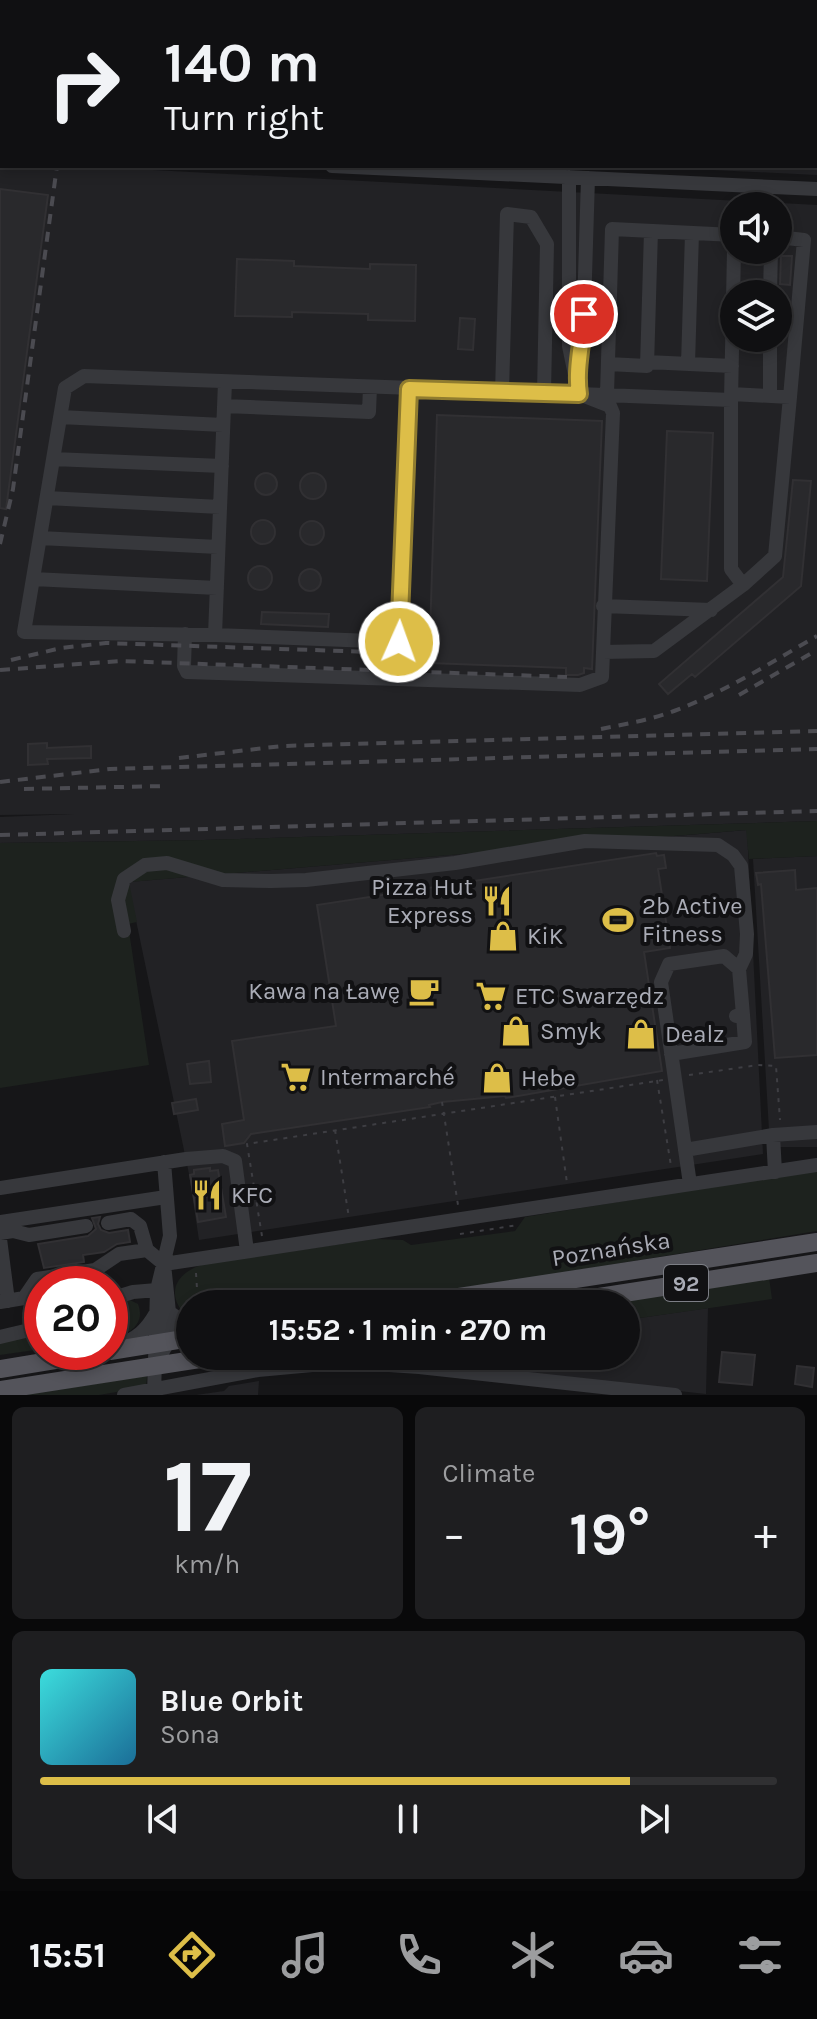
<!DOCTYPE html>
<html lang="en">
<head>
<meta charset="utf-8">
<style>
  :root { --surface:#101012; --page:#1e1e20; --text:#f1f3f6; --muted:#9c9d9f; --line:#303032; --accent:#ddbe48 }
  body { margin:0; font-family:Karla,sans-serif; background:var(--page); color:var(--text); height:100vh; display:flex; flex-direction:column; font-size:30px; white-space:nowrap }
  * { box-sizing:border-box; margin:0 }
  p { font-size:26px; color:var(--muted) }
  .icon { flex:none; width:44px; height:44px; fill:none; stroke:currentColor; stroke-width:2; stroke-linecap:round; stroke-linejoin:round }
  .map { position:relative; height:1395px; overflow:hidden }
  .sheet { display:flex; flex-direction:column; gap:12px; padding:12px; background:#09090a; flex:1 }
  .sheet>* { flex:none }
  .hud { position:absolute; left:0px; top:0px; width:818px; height:168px; box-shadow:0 4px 12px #0003,0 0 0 2px var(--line); background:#101012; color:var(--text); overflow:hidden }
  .controls { position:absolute; left:720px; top:192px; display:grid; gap:16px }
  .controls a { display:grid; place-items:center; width:72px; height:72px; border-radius:50%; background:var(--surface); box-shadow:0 4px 12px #0003,0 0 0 2px var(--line); font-size:40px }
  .speed { position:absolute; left:24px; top:1266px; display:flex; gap:16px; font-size:40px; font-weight:700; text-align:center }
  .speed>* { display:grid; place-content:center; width:104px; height:104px; border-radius:50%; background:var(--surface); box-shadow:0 4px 12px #0003,0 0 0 2px var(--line); line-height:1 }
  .speed .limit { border:12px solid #d22; background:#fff; color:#111 }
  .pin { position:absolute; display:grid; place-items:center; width:68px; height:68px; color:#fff; margin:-34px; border:4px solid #fff; border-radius:50%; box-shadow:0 2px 8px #0007 }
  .me { position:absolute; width:88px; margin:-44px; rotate:2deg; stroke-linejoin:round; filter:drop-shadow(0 0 6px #0008) }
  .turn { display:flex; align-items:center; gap:28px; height:168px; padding:0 32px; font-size:36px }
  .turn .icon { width:104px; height:104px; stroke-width:2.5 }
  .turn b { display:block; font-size:56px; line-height:68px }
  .big { font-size:60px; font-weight:700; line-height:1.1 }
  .sheet .tile { flex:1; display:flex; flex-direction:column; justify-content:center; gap:12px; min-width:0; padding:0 28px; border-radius:12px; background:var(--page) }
  .sheet .dial { align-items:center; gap:0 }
  .dial b { font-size:104px; line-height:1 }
  .song { display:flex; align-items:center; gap:24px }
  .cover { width:96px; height:96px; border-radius:12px; background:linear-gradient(135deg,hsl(180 70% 55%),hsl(200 70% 35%)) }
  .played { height:8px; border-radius:4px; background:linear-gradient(90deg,var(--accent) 80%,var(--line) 80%) }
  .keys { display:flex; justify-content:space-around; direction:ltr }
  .heat { display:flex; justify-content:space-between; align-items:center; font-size:44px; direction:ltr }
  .sheet .tiles { flex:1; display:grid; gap:12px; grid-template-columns:1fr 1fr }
  .tile:last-child { grid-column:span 2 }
  .trip { position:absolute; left:176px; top:1290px; width:464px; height:80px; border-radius:40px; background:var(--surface); box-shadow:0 4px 12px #0003,0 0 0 2px var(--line); font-weight:700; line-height:80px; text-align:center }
  .tab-bar { display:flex; height:128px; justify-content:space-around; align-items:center; background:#060607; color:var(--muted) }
  .tab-bar .icon { width:56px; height:56px }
  .tab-bar .active { color:var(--accent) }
  .tab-bar b { font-size:36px; color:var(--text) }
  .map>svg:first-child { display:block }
</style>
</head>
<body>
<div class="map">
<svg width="817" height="1395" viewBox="0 0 817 1395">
  <rect width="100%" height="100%" fill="#161618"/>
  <path fill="#222225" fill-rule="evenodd" d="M0,0h817v175l-186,-9h185v-164h-814v141z
    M0,162l2,4h76l739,39v616l-613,19 -204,3v-26l74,-3 -74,1zM734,206h44v44h-44zM734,294h44v44h-44z
    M747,830l16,324 -564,86 -10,-66 -61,-292z
    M817,856v291h-47l-17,-288z
    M708,1308l-2,86 -328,-36 248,-2v-36z
    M259,1381l-1,14h-62l28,-4 5,-5z"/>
  <path fill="#1d221e" d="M817,821v35l-68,3 -3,-29 -617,52 8,40 -9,2 21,141 -149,23v-245l204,-3z
    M817,1170v61l-343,56 -108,9 -46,8h-130v16c-25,-23 -18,-46 14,-56l171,-25 28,1 8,5 104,-14 10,-14z
    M769,1277l3,22 -146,21v-16h-28z
    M130,1300l8,4c8,21 -10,31 -28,34v-32z
    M42,1334v15l-42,6v-13z
    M147,1376l-1,11 -47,8h-77z"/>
  <path fill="#29292c" stroke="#313033" stroke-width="2" d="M0,189l48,6 -42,314 -6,-1z
    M781,256h11l-2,29 -10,-1z
    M237,259l57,2v5l76,3v-5l46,1 -1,56 -47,-1v-6l-76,-2v5l-57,-1z
    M460,318l15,1 -2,31 -15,-1z
    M437,415l165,6 -10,248 -8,-1v5l-6,2h-12v-7l-136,-5v-11l5,-9 -5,-8z
    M667,431l46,2 -6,148 -46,-2z
    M255 484a11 11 0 1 1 22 0a11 11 0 1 1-22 0Z
    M300 486a13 13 0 1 1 26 0a13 13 0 1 1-26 0Z
    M793,480l18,1 -10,105 -106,91 -3,-3 -24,20 -9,-10 124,-107z
    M251 532a12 12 0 1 1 24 0a12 12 0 1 1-24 0Z
    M300 533a12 12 0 1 1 24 0a12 12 0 1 1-24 0Z
    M248 578a12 12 0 1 1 24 0a12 12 0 1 1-24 0Z
    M299 580a11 11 0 1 1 22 0a11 11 0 1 1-22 0Z
    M262,612l67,2 -1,13 -67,-3z
    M47,743v5l44,-2v12l-44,1 1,5 -20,1v-21z
    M656,853l1,3 7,-1 2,13 -8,1 12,79 -26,4 18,119 -156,27 -1,-2 -63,6 -13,3 1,2 -179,27 -7,9 -19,3 -3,-22 22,-4 -12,-79 104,-15 -19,-121z
    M795,870l1,20 21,-2v167l-42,3 -14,-174 -3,1 -2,-12z
    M209,1061l2,21 -21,2 -3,-20z
    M196,1099l2,11 -24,4 -2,-11z
    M210,1168v3l8,-1 8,47 -28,5 -8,-47 4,-1v-4z
    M100,1217l-2,7 3,6 8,3 19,-3 2,12 -13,2 -13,8 -21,3 1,7 -40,6 -6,-24 50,-8 8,-7 -4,-11z
    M722,1352l33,3 -3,30 -33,-3z
    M797,1366l17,2 -2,19 -17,-3z"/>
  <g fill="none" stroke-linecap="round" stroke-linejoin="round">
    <path stroke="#3e3e43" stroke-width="2" stroke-dasharray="4 6" stroke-linecap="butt" d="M689,1075l69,-10 18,1 4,54
      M657,1080l14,86
      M555,1097l12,86
      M442,1102l16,103
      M335,1130l14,88
      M460,1234l58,-9
      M262,1236l-15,-92 416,-64
      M196,1273l2,31"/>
    <path stroke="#37383c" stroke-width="14" d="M242,0l15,2
      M16,2v-2
      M320,2l1,-2
      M421,2l1,-2
      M464,2v-2
      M505,2l1,-2
      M548,2v-2
      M590,2l1,-2
      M632,2v-2
      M676,2v-2
      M717,2v-2
      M759,2v-2
      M802,2l1,-2
      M0,123l2,-16
      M0,151h2
      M816,161h1
      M332,166l485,23
      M770,294l1,-44
      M647,362l85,4
      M608,364l39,2 4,-135
      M688,364l4,-131
      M578,371l5,-29 5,-164
      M225,382l-10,253 -191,-3 41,-244 19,-12 495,18 31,12 3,7 -10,239 51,-1 89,-66 -12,-16v-169l-152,-6 -10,-48v-169
      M502,392l5,-178 24,3 16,27 -3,149
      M607,394l5,-165 122,6
      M731,394l59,3 14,-157 -26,-3
      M770,396v-58
      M731,400l3,-150
      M224,406l145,6 1,-25
      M60,417l163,8
      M53,459l169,7
      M47,498l173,9
      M40,538l178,9
      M33,579l184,9
      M743,585l32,-29 15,-159
      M603,606l108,4
      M185,634l-1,32 3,6 393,13 22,-8 1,-25
      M215,635l210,8
      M399,642l10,-253
      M124,931l-6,-31 6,-21 21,-14 22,-2 56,17 48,1 35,-1 149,-17 130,-22 133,4 15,10 8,11 6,68 -1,20 -7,15 4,46 -7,1
      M671,1054l74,-12 -2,-27
      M685,1150l88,-15
      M775,1172l-2,-37 44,-3
      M690,1184l-29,-202 8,-18 55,-8 15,13
      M0,1188l186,-29 37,-3 12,5 12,90
      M0,1222l166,-25
      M108,1223l23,-4 9,7 7,24
      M0,1233l13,-2 16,4 57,-9
      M0,1239l8,62
      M164,1264l653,-99
      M110,1299l23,-7 24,-2
      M0,1302l24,-4 13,-19 58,-9 24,-16 28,-4 17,14 5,48 -1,30 -13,24
      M169,1312l21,15
      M0,1337l42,-10
      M119,1345c18,-7 27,-14 37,-32
      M124,1395l134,-25 87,-8 74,5 256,28
      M154,1395l3,-105 13,-54 -6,-74"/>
    <path stroke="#54545b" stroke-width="18" d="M413,1304l404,-62
      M554,1304l263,-41
      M110,1351l80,-13
      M0,1369l104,-17
      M0,1390l219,-34"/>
    <path stroke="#4b4b51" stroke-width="4" stroke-dasharray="10 8" stroke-linecap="butt" d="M57,2v-2
      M79,2v-2
      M0,544l13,-55 44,-323
      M11,660l50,-12 45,-5 324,11
      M0,670l120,-9 447,16
      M739,695l78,-45
      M601,729c24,-5 49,-9 73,-18 51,-19 96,-48 143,-75
      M179,758l103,-12 535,-15
      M0,782l110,-13 707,-20
      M24,789l143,-3
      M0,835l817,-24"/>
  </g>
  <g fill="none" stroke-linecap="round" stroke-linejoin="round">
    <g stroke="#907c2f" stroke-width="20">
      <path id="route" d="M399,642l10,-253 170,5c-4,-26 4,-53 5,-80"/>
    </g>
    <use href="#route" stroke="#ddbe48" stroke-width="14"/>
  </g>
  <defs>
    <g id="restaurant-bare" transform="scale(2.4)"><path d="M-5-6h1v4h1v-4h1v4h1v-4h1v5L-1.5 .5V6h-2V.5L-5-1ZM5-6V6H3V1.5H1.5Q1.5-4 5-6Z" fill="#ddbe48" stroke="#111113" stroke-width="2.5" paint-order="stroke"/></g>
    <g id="stadium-bare" transform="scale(2.4)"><path d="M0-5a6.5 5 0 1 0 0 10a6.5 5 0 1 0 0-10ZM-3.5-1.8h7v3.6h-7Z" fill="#ddbe48" stroke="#111113" stroke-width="2.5" paint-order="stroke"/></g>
    <g id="shop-bare" transform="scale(2.4)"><path d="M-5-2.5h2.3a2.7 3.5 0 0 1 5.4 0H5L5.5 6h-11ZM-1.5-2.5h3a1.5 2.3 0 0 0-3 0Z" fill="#ddbe48" stroke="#111113" stroke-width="2.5" paint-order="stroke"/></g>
    <g id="cafe-bare" transform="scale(2.4)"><path d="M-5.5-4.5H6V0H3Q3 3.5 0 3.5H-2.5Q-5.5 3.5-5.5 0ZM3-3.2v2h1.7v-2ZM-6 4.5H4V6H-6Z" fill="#ddbe48" stroke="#111113" stroke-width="2.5" paint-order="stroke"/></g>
    <g id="supermarket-bare" transform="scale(2.4)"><path d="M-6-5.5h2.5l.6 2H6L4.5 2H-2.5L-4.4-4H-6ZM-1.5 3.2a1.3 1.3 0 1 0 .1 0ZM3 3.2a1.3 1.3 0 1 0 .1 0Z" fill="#ddbe48" stroke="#111113" stroke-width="2.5" paint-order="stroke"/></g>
  </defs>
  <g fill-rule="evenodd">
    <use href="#restaurant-bare" x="497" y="901"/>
    <use href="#stadium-bare" x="618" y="920"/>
    <use href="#shop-bare" x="503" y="936"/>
    <use href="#cafe-bare" x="424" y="991"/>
    <use href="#supermarket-bare" x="491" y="996"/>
    <use href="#shop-bare" x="516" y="1031"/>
    <use href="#shop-bare" x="641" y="1034"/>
    <use href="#supermarket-bare" x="296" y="1077"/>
    <use href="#shop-bare" x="497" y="1078"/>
    <use href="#restaurant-bare" x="207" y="1195"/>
  </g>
  <g text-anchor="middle" stroke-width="8" stroke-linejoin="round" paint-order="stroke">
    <rect fill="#111113" stroke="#7c7e85" stroke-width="2" x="664" y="1265" width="44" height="36" rx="6"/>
    <g font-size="22" font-weight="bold" fill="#aaacb6">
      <text x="686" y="1291">92</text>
    </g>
    <g font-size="24" fill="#aaacb6" stroke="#111113" text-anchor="start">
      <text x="473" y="895" text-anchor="end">Pizza Hut<tspan x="473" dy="28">Express</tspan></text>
      <text x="642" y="914">2b Active<tspan x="642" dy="28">Fitness</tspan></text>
      <text x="527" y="944">KiK</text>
      <text x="400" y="999" text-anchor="end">Kawa na Ławę</text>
      <text x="515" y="1004">ETC Swarzędz</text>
      <text x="540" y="1039">Smyk</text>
      <text x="665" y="1042">Dealz</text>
      <text x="320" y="1085">Intermarché</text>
      <text x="521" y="1086">Hebe</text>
      <text x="231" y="1203">KFC</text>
    </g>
    <g font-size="24" fill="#aaacb6" stroke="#111113">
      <text transform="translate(611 1249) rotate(-9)" y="8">Poznańska</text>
    </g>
  </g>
</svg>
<div class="controls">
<a><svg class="icon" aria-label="sound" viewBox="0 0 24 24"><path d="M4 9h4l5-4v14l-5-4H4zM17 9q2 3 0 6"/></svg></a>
<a><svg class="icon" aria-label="layers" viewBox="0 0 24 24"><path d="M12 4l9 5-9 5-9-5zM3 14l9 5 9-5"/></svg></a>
</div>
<div class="speed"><div class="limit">20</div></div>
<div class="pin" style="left:584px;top:314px;background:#d93025"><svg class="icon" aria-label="arrive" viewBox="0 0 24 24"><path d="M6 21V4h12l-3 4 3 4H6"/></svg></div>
<svg class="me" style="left:399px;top:642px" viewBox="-20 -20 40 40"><circle r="17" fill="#ddbe48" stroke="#fff" stroke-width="3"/><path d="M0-11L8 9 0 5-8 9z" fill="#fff"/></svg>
<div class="trip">15:52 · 1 min · 270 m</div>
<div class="hud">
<div class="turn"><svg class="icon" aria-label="right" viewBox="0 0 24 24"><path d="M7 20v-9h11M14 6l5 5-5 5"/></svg><div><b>140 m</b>Turn right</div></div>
</div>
</div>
<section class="sheet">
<div class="tiles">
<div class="tile dial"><b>17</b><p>km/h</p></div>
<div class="tile"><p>Climate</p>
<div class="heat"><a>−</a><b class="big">19°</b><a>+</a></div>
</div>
<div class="tile">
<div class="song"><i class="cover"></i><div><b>Blue Orbit</b><p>Sona</p></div></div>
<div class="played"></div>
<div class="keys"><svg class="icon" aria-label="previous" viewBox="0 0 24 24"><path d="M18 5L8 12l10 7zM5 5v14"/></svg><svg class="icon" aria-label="pause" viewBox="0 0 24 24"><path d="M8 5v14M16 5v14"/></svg><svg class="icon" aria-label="next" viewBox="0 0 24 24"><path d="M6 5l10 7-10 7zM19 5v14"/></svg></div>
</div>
</div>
</section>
<nav class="tab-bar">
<b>15:51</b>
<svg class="icon active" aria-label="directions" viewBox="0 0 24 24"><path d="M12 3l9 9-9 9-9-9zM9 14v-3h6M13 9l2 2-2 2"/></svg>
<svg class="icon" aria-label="music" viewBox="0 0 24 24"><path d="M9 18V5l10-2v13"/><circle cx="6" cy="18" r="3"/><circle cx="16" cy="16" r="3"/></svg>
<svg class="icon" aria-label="phone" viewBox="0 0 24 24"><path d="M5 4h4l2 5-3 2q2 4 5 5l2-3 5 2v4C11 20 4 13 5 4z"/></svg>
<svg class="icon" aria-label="climate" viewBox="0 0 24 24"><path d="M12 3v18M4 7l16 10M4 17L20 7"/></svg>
<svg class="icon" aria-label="car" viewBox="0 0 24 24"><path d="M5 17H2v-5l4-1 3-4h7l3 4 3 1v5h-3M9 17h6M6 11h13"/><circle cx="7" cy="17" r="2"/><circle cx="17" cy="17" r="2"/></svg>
<svg class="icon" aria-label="filters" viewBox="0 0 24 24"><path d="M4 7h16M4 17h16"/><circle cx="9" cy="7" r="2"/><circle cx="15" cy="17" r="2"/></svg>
</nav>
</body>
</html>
